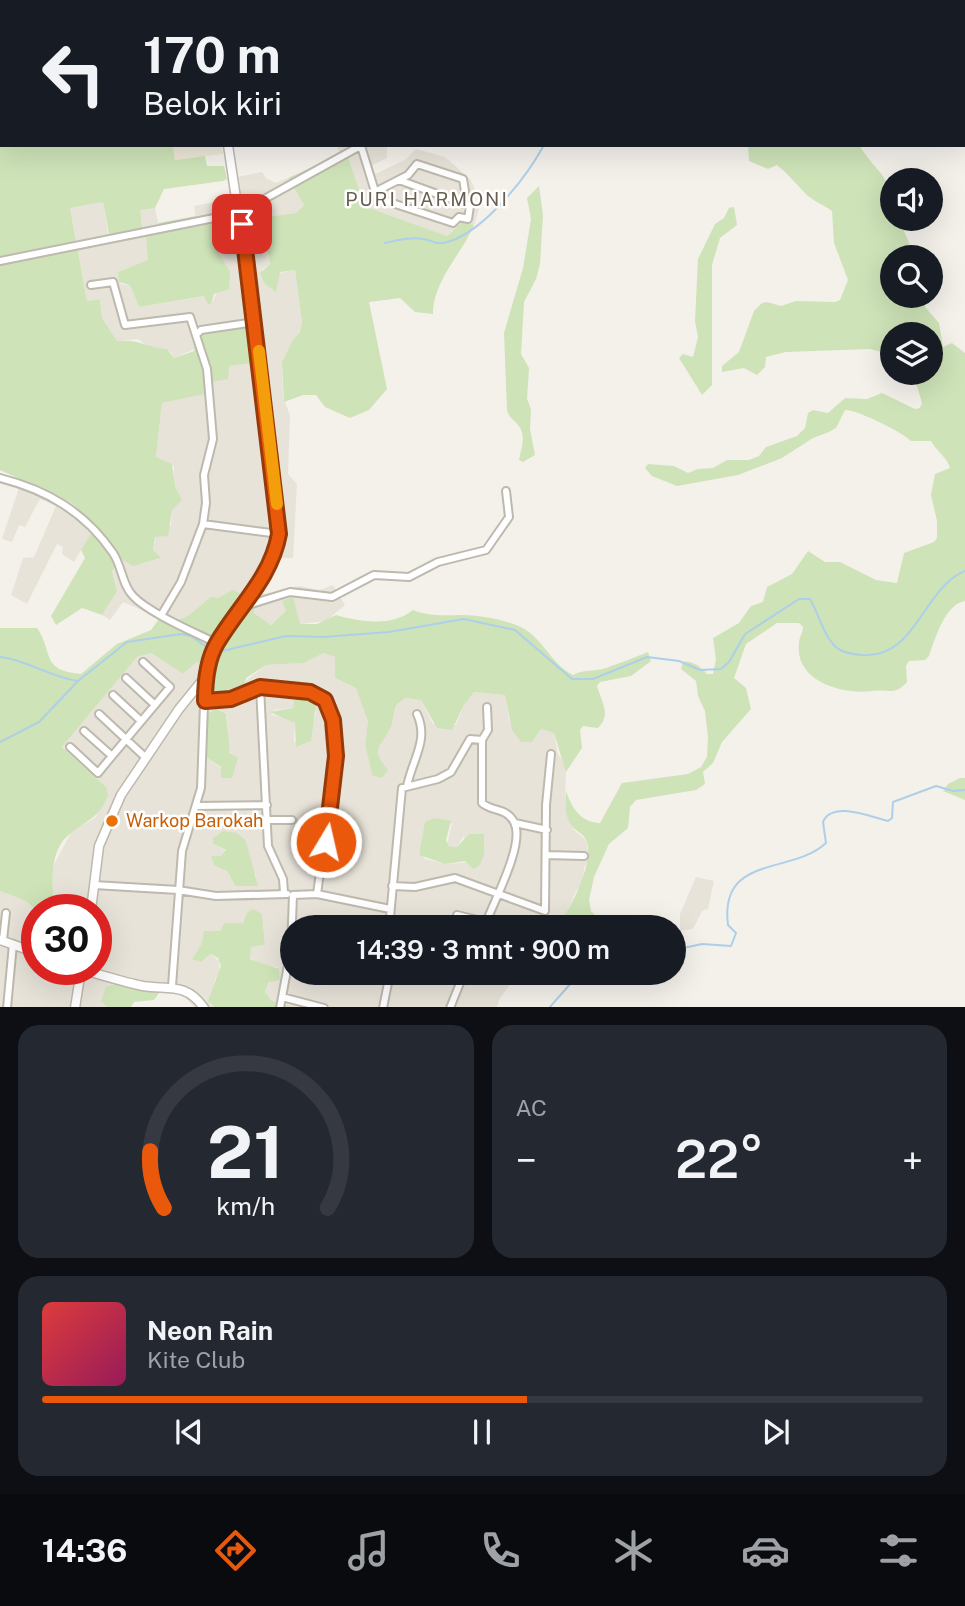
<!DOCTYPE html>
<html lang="id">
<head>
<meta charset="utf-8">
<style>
  :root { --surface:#171b24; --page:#242831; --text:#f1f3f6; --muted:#9ea1a6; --line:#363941; --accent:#ea580c }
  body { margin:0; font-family:"Public Sans",sans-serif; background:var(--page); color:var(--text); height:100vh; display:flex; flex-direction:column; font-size:26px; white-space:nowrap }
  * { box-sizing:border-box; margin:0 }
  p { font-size:23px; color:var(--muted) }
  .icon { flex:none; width:38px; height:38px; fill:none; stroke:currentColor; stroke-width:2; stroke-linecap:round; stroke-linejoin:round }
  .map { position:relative; height:1007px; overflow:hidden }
  .side { display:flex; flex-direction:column; gap:18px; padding:18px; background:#0d0f14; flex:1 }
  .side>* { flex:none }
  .guide { position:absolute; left:0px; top:0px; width:966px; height:147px; box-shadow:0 7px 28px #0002; background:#171b24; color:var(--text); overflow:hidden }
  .tools { position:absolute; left:880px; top:168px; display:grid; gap:14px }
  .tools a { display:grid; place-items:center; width:63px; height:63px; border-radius:50%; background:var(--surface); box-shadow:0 7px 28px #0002; font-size:35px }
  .speed { position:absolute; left:21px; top:894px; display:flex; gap:14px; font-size:35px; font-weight:700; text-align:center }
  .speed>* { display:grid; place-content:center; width:91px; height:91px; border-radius:50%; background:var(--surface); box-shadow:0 7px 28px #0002; line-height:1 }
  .speed .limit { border:10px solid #d22; background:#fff; color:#111 }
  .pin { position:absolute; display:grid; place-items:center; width:60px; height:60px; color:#fff; margin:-30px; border-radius:14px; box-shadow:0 4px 10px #0006 }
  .me { position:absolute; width:77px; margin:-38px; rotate:9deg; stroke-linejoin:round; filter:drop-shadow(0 0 5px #0008) }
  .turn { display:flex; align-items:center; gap:24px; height:147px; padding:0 28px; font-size:32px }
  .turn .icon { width:91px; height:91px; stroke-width:2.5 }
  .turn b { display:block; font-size:49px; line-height:60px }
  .big { font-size:52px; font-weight:600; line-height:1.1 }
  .side .widget { flex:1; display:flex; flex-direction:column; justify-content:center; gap:10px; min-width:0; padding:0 24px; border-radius:21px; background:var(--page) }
  .side .dial { align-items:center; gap:0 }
  .dial svg { height:182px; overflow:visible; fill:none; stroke:var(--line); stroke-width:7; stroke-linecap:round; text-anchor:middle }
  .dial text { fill:var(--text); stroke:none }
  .song { display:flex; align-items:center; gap:21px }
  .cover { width:84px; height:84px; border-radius:10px; background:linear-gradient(135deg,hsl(0 70% 55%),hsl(330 70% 35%)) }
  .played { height:7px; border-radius:4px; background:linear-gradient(90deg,var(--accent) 55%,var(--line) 55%) }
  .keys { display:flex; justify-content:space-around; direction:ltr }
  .heat { display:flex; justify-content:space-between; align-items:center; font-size:38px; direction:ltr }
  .side .tiles { flex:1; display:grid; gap:18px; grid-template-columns:1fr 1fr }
  .widget:last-child { grid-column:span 2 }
  .trip { position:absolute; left:280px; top:915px; width:406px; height:70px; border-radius:35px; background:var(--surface); box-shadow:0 7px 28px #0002; font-weight:600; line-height:70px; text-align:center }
  .tab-bar { display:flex; height:112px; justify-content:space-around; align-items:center; background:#090b0e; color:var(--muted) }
  .tab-bar .icon { width:49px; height:49px }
  .tab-bar .on { color:var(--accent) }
  .tab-bar b { font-size:32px; color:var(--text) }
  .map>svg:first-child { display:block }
</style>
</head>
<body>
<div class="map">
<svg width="965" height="1008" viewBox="0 0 965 1008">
  <rect width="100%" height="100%" fill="#f4f1eb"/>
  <path fill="#e7e3d9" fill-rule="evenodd" d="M0,0h118l1,2h-117v83z
    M336,145h51v13l-15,7 3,9 30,-14 11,-11 29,8 25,22 5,10 -3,13 7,7 -5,16 -13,-3 -14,14 -83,-30z
    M262,172l4,6 10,5 12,-5 16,27 -8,8 -30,4 -1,22 5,25 -9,6 18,3 16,-3 7,52 -2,10 -7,7 -11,23 1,34 7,20 -2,58 9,10 -4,74h-16l-18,29 5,7 35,-8 21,4 13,-5 12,20 -19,16 -27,3 -6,-26 -10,4 4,9 -16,14 -17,-12 1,-12 -37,-3 -13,4 -5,7 -16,11 -15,2 -46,-20 -13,18 -8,-5 15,-25 -5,-19 9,-12 18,5 20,-5 -6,-8 3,-15 15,-11 3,-59 -18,-9 6,-54 42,-9 2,-11 23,-17 23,-3 -2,-27 -2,-10 -74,32 -4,-7 -19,-3 -13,-9 -21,2 -15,-23 -2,-19 -13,2 -17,-93 33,-6 5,32 32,-24 15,-2 5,24 -12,3 1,25 -31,12 3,12 9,1 9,22 66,-11 6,9 17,-35 -8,-15 5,-18 -4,-15 -24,4 -3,-20 36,-7 -3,-20z
    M21,482l26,8 25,13 23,24 -21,35 -12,-8 1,-7 -6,-3 -30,60 -16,-9 12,-37 11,-1 22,-51 -16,-7 -15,28 -6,-2 -7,17 -10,-3z
    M151,653l32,21 14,-12 46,21 23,-18 38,-2 20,-10 11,4v21l21,10 10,23 2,10 -3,23 7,31 7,-33 11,-12 7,-26 9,-6 15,2 12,24 23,1 8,-20 10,-13 32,3 3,25 12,22h11l9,-13 13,4 4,21 8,11 -1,39 9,26 12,10 3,18 -5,10 -1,15 -7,8 -11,25 -17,11 -256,1v45h226l-19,27 -2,7 -206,1 -20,-8 -6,-8 12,-25 -14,-1 -14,-9 2,-10 14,-2 -3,-31 -18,9h-20l-4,8 -18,12 -10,16 18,-5 9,7 1,11 -5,7 -4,26 5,2h-22l-12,-13 -22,-2 -8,-10 -50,19 6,6h-108v-116l26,10 11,10v59h59v-60h-42l-2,-42 20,-37 23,-13 11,-18v-13l-44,-40 75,-90zM293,708l23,4 -5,18 -17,13 1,-20 -9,-6 -15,-2 3,-5zM207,714l20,2 1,30 4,9 -10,14 -15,-11zM452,823l-5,22 10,2 7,-11 4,26 -21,2 -22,-5 -6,-7 5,-10zM213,838l33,3 5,27 6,9 -22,9 -7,-14 -14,-7 -3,-9 10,1 5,-6 -13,-7z
    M696,877l18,4 -6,28 -6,2 -9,18 -13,2v-17z"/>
  <path fill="#ebe6d6" d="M173,145h48l2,9 -48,6z"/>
  <path fill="#cee3b8" d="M0,85l2,60h171l2,15 30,-4 2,10h17l3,13 -4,2 -59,8 -9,19 -15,2 2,19 -33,5 -6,-32 -33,6 17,93 13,-2 2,19 15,23c25,-2 29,7 50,8l7,9 20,-7 1,-11 5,-7 48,-7 4,37 -23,3 -1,13 -22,4 -1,11 -43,9 -6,54 16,7 3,23 7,13 -10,10 -4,26 -13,1 -2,13 8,8 -28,8 -12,-7 -9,12 5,20 -15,24 -20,-7 -26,17 -5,-9 34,-58 -4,-8 14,-23 -23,-24 -72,-33z
    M748,145h111c22,34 33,28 33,74h7l16,38h-23v39h34l-1,11 14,16 4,24 9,-4 13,10v248c-20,3 -30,38 -36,55l-4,4 -16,1 -3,5 1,16c-12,14 -20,7 -35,9 -28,4 -78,-9 -73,-48 0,-6 4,-10 4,-16l-4,-4h-22l-31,21 -12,34 12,10 5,21 -29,33 -9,21 -10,9 2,12 -9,6 -60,10 -6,7 -2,21 -19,16 -15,33 -5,23 2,11 8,8 -2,5 -5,3h-40c2,-4 10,-8 14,-14 10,-16 30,-58 19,-75 -3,-5 -9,-7 -12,-11 -9,-10 -8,-24 -7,-36 6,17 14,31 34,32l22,-40 66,-9 13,-7 6,-10 1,-20 -3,-26 -7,-15 -2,-15 -15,-12 2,-7c7,-3 20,6 24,12h6l3,-15 -3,-21 26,-15 12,-17 12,-4 4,-15 25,-13 16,-23 17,11h15l36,18 21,3 7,-30 30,-11 3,-4v-17l-6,-26 4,-21 15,-6c-2,-10 -14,-17 -19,-27h-20c-9,-9 -53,-31 -66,-31l-9,18 -7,4 -16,6 -31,20 -44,17 -61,11 -25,-10 -7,-8 3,-4 26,2 14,7 10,-4 15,-1 14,-8h22l10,-4 7,-9 31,-11 8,-8 3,-15 5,-3 15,3 17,-15 22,1 15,-6 33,16 5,-1 2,-5 -6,-20 -11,-10h26v-39h-39v34l-11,-16 -11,-3 -84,3 -20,5 -1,10 -8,8 -13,-7 -22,4v-6l17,-14 15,-41 8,-8 5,-1 14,4 15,-5 39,1 5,-2 8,-20 -14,-37 -2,-32c-8,-6 -23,-12 -28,-19 -8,-8 -17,-19 -27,-27l-9,4 -19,-8z
    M339,155l2,5 7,-3 16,49 83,30 15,-14 12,3c-13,30 -41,56 -41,89l-18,-2 -15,-14 -31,4 18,87 -18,21 -19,8 -25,-11 -9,-12h-13l-19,7 -2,-40 11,-23 7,-7 2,-10 -7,-52 -15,2 -4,20 -11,-8 -5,-11 10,-9 -5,-25 1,-22 30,-4 8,-8 -16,-27z
    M539,186l4,29 -3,49 -4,15 -12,23 -3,52 8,14 -2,31 4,10 -1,20 5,26 -12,7 -4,-2c2,-11 8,-25 -1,-35 -5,-6 -9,-7 -11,-15l-3,-77 19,-65 8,-49 -4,-21z
    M734,207l3,18 -17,13 -8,27v120l-10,10 -23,-37 4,-4 10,3 5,-20 -3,-16 3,-62 17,-35 9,-6 5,-10z
    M196,216l1,10 24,-4c7,12 0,21 -1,33l10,17 -1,17 -15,5 -3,11 -4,-2 -3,-7 -65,11 -9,-22 -11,-3 -1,-10 30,-12 -2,-23 14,-5 -2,-9z
    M233,590l22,11 -1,12 17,12 15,-14 -4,-10 11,-4 7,27h17l19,-9c24,7 56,12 77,-5 18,7 31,5 49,5 16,0 39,4 54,10 26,9 33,38 57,50 10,-6 21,-3 33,-7 13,-5 28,-10 42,-16l3,9 -20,15 -31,6 -3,4c4,15 15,29 1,42l-15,-2 -3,4 2,18 -16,24 -12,-39 -13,-4 -9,13h-11l-9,-12 -7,-35 -31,-3 -10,13 -12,25 -15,-2 -16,-28 -15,-2 -9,6c-4,8 -3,19 -8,27 -12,19 -17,19 -1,39l-6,8 -10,-3 -7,-31 3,-23 -12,-33 -21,-10v-21l-11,-4 -20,10 -38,2 -20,13 -3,10 -26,5 -6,-8 1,-18 -15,-5 -14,12 -32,-21 -14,4 -75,90 44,40 2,8c-8,23 -21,25 -37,38 -24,18 -18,52 -17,77l-17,1 -11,-10 -26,-10v-263h37c17,25 3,42 44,46l36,-30 34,-14 8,-11c24,8 35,-9 52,-22l7,1z
    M299,694l17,9 -5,38 -15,6 -1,-24 -25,-11 23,-4 2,-11z
    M216,709l10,5 4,39 8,5 -6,20h-11v-11l-14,-9v-44z
    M960,778h5v22l-22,-9 5,-7z
    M434,818l17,3 -5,19 3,6 8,1 12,-13h15v21l-5,11 -6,3 -8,-8 -20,3 -26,-9 6,-33z
    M223,831l14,2 9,8 12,45h-23l-7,-14 -14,-7 -3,-9h10l5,-6 -13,-6v-6z
    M253,909l9,5 3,31 -14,2 -1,12 29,10 1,11 -11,2 -4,10 6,8 20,7 -75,1 -8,-7 13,-35 -3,-8 -8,-4 -9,8 -9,-3 10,-16 2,-12h16l4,-8h19l4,-10z
    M641,915l13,12h-25z
    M129,980l24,2 7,10 -6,8 -20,2 -3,5h-24l-6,-6 5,-14z"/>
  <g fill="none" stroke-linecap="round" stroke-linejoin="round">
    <path stroke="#aecfe9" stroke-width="2" d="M964,78h1
      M385,243c13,-3 29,-7 43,-3 6,2 8,4 15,3 38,-7 83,-65 101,-98
      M218,652l68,-16 37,1 66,-5 75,-13 51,11 57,49h21l54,-22 32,4 21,9 21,-1 8,-7 16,-28 54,-35h11c9,15 13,36 26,48 6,6 17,7 25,8 55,5 61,-66 104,-84
      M0,657c28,3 49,20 78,24
      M0,742l39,-20 39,-41 49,-39 54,-8 10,2 18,13
      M674,950l28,-6 29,2 5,-13 -8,-8c-9,-71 64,-50 98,-82l-3,-21c9,-22 48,-5 65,-1l4,-3 1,-16 43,-16 17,5 12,-1
      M549,1008l23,-26 71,-9"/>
    <g stroke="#beb9ae" stroke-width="10">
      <path id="minor" d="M478,0l1,2
        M0,26h2
        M361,146l16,52 76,25 6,-6 9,2 2,-13 -71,-26
        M373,193l35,-18 9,-11 46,15 2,12 -2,12
        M0,261l239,-48 123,-68
        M91,285l22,-3 12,43 65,-8 17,52 6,70 -9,36 2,28 -3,21 -22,58 -19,32
        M196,335l5,-5 54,-8
        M0,478c47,12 85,34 113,75 9,13 9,32 20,43 16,17 61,36 83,47
        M203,524l76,10
        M245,606l45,-14 42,5 42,-22 35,2 29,-15 48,-12 23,-33 -3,-26
        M126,678l29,27
        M260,687l8,159 15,33 1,14
        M113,695l28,26
        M205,701l26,-2 29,-12 50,5 15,8 8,20 3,36 -19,138 -24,1 -2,54 -11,59
        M99,714l46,43
        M84,731l28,25 58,-69 -27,-25
        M70,747l28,26 14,-17
        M407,786c6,-28 22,-46 10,-72
        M197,806l70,-1
        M268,820h24
        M515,823l32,7
        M546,855l38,1
        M94,885l84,5 38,6 71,-2
        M392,886l23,1 40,-9 90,33 1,-106 5,-51
        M317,894l73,15
        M457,915l29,7
        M389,928l13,-140 36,-9 13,-7 19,-33 12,1
        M484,928c8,-24 42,-84 30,-106 -8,-15 -22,-10 -32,-19v-63l6,-10 -1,-23
        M3,940l3,-27
        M172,986l10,-135 19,-63 4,-111
        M282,997l42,11
        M7,1008l6,-64
        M383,1008l7,-35
        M450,1008l14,-35"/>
    </g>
    <g stroke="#beb9ae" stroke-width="11">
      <path id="tertiary" d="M189,0l1,2
        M91,910l8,-64 22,-51 58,-86 26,-32 11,-34 29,-37 21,-36 13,-36 -20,-183 -31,-206
        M0,940l37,13
        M83,970c19,5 40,12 60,16 25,4 43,-4 61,22
        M75,1008l6,-38"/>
    </g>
    <use href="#minor" stroke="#fff" stroke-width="6"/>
    <use href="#tertiary" stroke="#fff" stroke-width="8"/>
  </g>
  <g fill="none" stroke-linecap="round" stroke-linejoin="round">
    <g stroke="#983908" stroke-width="18">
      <path id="route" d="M242,224l37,310c-8,44 -40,72 -62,109 -10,17 -12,39 -12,58l26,-2 29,-12 50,5 15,8 8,20 3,36 -10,86"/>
    </g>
    <use href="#route" stroke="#ea580c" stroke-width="12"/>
    <path stroke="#f59e0b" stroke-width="12" d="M259,351l18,153"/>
  </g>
  <circle fill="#e8710a" stroke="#fff" stroke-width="2.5" cx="112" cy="821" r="7"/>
  <g text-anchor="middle" stroke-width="5" stroke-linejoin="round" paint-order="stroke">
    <g font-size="18" fill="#c56008" stroke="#fff" text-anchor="start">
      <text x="126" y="827">Warkop Barokah</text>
    </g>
    <g font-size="19" letter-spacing="2" fill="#696052" stroke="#fff">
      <text x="427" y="206">PURI HARMONI</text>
    </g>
  </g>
</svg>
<div class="tools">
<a><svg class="icon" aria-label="sound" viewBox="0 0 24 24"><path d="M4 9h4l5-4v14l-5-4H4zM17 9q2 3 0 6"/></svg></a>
<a><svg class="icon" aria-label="search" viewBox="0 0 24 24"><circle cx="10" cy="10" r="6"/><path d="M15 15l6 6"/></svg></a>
<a><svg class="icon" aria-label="layers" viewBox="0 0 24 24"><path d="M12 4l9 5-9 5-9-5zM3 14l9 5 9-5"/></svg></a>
</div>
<div class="speed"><div class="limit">30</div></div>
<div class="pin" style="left:242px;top:224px;background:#d93025"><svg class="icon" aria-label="arrive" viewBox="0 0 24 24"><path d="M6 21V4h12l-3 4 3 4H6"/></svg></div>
<svg class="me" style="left:326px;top:842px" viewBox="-20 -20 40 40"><circle r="17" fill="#ea580c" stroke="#fff" stroke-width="3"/><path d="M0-11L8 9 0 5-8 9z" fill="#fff"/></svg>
<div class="trip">14:39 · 3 mnt · 900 m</div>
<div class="guide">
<div class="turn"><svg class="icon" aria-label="left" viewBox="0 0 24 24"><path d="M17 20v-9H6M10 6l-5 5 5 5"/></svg><div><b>170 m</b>Belok kiri</div></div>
</div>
</div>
<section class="side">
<div class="tiles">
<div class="widget dial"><svg viewBox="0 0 100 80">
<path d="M14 69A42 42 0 1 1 86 69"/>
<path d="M14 69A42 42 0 0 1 8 44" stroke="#ea580c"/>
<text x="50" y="56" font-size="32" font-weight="700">21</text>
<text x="50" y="72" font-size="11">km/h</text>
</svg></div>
<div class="widget"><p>AC</p>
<div class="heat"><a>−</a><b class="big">22°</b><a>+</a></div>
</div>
<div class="widget">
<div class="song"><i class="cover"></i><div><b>Neon Rain</b><p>Kite Club</p></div></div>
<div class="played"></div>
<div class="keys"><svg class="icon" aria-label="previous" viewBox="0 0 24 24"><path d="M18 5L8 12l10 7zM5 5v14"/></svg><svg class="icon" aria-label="pause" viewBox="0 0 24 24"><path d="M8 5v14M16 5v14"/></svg><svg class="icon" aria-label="next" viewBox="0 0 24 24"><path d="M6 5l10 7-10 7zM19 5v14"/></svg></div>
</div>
</div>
</section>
<nav class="tab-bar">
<b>14:36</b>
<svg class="icon on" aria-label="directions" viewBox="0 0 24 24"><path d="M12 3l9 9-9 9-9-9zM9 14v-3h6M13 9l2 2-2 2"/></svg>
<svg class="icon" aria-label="music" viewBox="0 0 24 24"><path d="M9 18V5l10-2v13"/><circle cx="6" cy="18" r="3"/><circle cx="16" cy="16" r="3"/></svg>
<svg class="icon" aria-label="phone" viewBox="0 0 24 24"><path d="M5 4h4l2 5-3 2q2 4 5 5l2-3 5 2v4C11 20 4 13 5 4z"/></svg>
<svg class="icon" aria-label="climate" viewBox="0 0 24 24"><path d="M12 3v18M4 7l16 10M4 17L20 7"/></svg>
<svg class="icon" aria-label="car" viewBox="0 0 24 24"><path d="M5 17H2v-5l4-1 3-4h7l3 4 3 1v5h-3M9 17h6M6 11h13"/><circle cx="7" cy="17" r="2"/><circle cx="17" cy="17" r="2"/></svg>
<svg class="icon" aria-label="filters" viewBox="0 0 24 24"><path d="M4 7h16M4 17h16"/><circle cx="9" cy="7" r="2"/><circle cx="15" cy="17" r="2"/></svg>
</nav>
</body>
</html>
